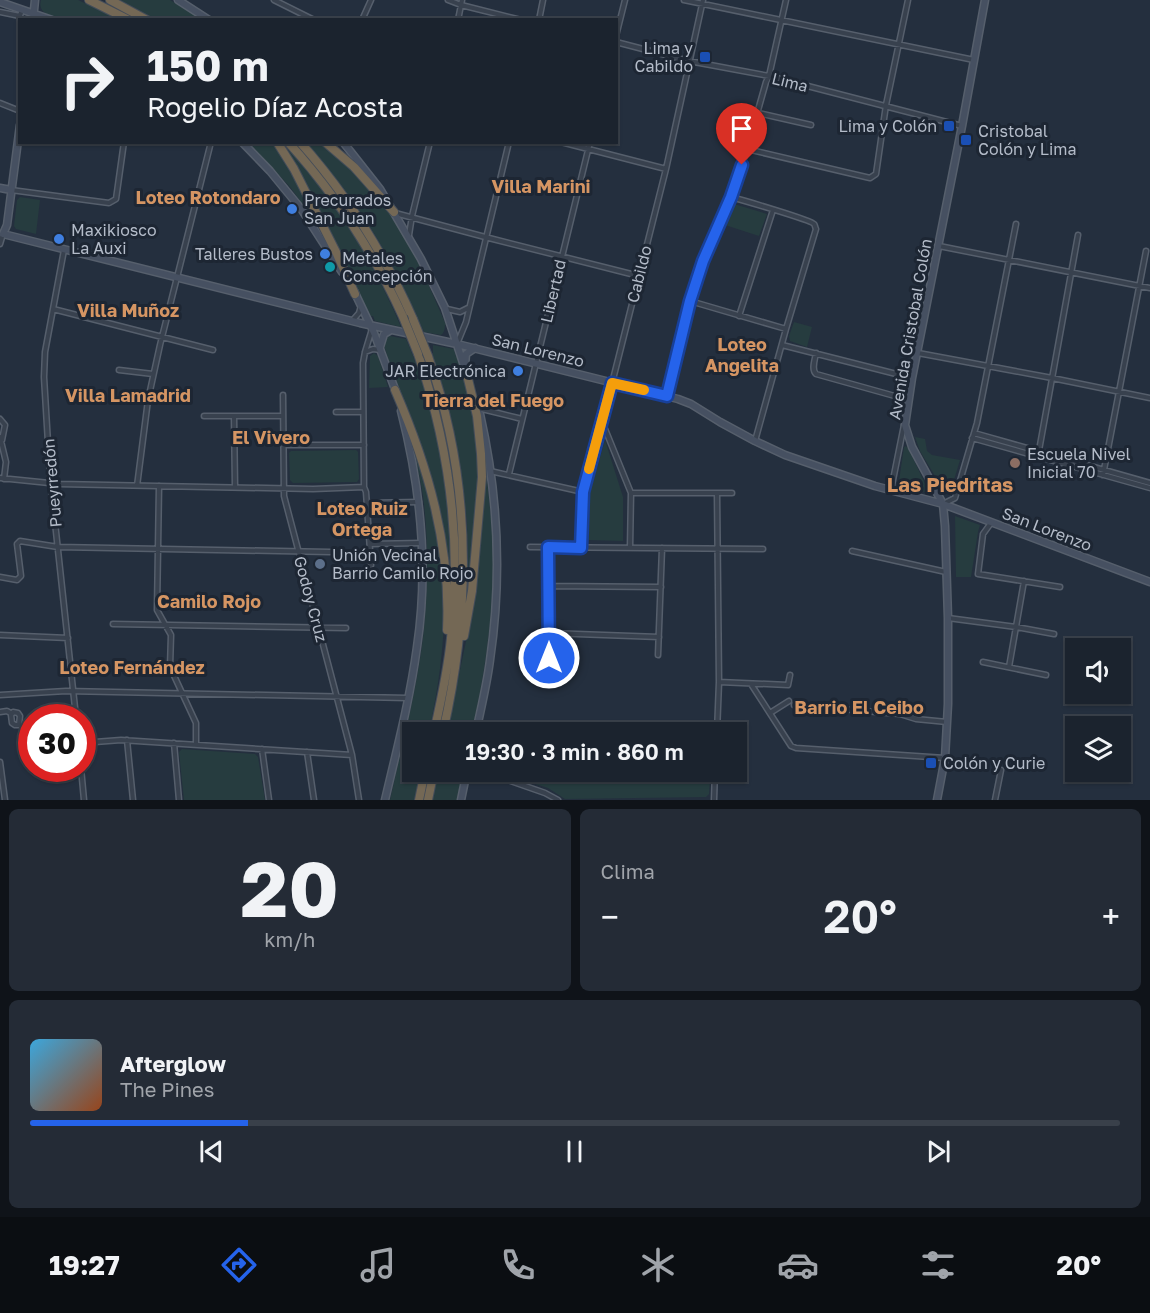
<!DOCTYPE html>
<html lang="es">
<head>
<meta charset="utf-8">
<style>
  :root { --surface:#1b232e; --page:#242b36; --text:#f1f3f6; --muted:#a0a4aa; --line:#39404a; --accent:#2563eb }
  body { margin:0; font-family:"Golos Text",sans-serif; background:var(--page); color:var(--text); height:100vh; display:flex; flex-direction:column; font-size:22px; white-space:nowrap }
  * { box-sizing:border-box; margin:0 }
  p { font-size:20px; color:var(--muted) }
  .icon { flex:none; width:33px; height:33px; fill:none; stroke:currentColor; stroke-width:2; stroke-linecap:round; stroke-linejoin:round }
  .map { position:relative; height:800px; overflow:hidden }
  .panel { display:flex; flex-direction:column; gap:9px; padding:9px; background:#0f1319; flex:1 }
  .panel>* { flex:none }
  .top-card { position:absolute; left:18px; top:18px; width:600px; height:126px; border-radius:0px; box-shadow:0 2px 4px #0004,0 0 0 2px var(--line); background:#1b232e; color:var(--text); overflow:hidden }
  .fabs { position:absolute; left:1065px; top:638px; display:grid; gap:12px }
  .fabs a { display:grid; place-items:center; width:66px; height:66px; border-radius:0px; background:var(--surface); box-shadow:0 2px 4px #0004,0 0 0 2px var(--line); font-size:30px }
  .speed { position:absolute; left:18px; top:704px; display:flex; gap:12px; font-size:30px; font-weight:700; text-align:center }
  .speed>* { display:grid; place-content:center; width:78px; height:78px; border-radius:50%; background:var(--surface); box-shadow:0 2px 4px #0004,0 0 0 2px var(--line); line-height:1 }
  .speed .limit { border:9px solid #d22; background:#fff; color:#111 }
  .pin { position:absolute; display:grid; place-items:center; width:51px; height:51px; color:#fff; margin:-62px -26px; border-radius:50% 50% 50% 0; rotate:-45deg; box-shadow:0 0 6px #0007 }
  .pin .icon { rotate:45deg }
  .me { position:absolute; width:66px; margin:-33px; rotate:0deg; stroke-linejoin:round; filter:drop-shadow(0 0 4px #0008) }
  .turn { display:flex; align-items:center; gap:21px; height:126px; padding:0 30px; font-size:27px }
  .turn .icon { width:78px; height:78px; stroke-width:2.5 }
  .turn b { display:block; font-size:42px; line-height:51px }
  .big { font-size:45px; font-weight:600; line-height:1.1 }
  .panel .tile { flex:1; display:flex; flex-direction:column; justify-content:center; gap:9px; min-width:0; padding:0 21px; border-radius:9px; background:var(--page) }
  .panel .dial { align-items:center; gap:0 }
  .dial b { font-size:78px; line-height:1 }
  .song { display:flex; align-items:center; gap:18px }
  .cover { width:72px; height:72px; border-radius:9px; background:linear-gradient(135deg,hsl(200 70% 55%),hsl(20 70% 35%)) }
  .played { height:6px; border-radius:3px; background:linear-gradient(90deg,var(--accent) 20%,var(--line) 20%) }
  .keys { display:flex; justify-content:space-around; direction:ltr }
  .heat { display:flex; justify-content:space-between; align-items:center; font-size:33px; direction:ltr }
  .panel .tiles { flex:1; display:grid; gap:9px; grid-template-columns:1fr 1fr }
  .tile:last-child { grid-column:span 2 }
  .trip { position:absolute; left:402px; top:722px; width:345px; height:60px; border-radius:0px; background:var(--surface); box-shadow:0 2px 4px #0004,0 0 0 2px var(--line); font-weight:600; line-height:60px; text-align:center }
  .dock { display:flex; height:96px; justify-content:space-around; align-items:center; background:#0b0e12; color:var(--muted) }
  .dock .icon { width:42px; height:42px }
  .dock .current { color:var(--accent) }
  .dock b { font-size:27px; color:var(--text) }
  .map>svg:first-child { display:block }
</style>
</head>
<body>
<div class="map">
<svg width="1150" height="800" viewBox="0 0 1150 800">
  <rect width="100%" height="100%" fill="#242f3e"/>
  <path fill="#263c3f" d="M41,0h37l41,19c-16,1 -68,4 -77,-9 -2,-4 -2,-6 -1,-10z
    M120,0h50l31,19h-46z
    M249,143h24l16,26 30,56h-1l-28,-38z
    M281,143c12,9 21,22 31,34 37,46 66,95 89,150l-26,-6 -2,-5h-2z
    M306,143h17l18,14 43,47 18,29 21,39 23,53h-1c0,4 -1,8 -4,10l-17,-3c-14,-31 -29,-62 -46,-92 -21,-35 -46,-67 -72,-97z
    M20,197l20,3 -4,34 -20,-5 -2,-3 3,-26z
    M734,204l33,10 -8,22 -34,-11z
    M794,322l18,5 -5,20 -17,-6 -1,-5z
    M390,336l16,3c36,80 48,177 44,264l-22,-129 -45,-131h2l2,-5z
    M433,345l21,4 2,8h2l16,59 6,46 -9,116 -3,14 -1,-70 -7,-55 -8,-45 -19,-64z
    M374,353l4,3 10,31 -19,1 1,-32z
    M404,416c12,38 25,75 33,115 14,66 6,135 -8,201h-17v39h9l-7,29h-24c12,-54 26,-107 33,-162 5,-47 6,-95 0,-142 -4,-27 -12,-54 -19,-80z
    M915,437l10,2 2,12 5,4 28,5 -9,30 -10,-4 -21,-35z
    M605,440l18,57v44l-35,-1 2,-48z
    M906,446l3,4 21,44 -30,-11 -1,-2 5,-34z
    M483,449c5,38 10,76 10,115 0,57 -9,113 -21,168h-25l26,-124 12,-115z
    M356,450l2,2 1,27 -2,3 -64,1 -3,-3 -1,-27 2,-2z
    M955,516l25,9 -2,7 -7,45h-15z
    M182,749l73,5 3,3 7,43h-81l-5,-48z
    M439,771h25l-7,29h-25z
    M495,771h14l34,10 167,-1 -1,14 -3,3 -141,2 -17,-11z"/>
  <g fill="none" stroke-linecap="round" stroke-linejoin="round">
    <g stroke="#565f6c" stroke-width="7">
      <path id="street" d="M274,0l40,20
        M448,0l13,5 60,15
        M684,0l290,60
        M0,12l20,4 2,-7
        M362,20l9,-20
        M458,20l4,-20
        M539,20l4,-20
        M616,36l9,-36
        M616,42l73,19 80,15 193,50
        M0,103l20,8
        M758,113l53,12
        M561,142l105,27
        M747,149l123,29 6,-4 10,-69 22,-105
        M11,190l98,13 7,-4 8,-57
        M731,197c11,3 80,23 83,27 1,1 1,3 2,5l-30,100 -31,112
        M395,213l90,24 154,39
        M409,235l3,-19 18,-74
        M0,244l3,-10
        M939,246l211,42
        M64,250l-19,102 -1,25 6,99 26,241
        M690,301l96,28
        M53,309l160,41
        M447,309l13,3 8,-4
        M739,316l34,-106
        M352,321l7,-8 2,-7
        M457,344l9,-22 43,-180
        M782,345l130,33
        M365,352l8,-3 8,1
        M816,353c-1,7 -5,16 0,21l93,26
        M918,353l134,25 98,20
        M119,370l34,4
        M283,395l1,101 68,259 7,45
        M667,396l23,-95 13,-40 28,-64 16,-48 19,-67 3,-6 17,-76
        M478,408l44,11
        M336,412h27
        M204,416h79
        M234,416l1,71
        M0,419l5,6 -3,15
        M603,424l28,69 -1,55
        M974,433l176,50
        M0,437l6,25 -2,17
        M972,438l178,50
        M283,445h81
        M1038,456l40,-221
        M490,471l93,21
        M509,474l81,-332
        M1103,475l43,-224
        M0,478l59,6 254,5 51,-2
        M137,486l11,-86 12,-55 51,-203
        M159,486l-2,124 14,25 -1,32 26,56v22
        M891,490l13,-65
        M631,493h101
        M367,503l52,-1
        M945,503l10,-5 22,-75 39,-199
        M991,523l-8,11 -5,40 82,13
        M345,528l23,-1
        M370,544l52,-1
        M530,547l233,2
        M548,547l1,111
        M581,548l2,-56 19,-69 64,-254 37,-169
        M852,551l94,21
        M371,565l-5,-73 -2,-5 -1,-124 2,-11 7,-23
        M0,577l17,3 4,-4 -4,-32 3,-3 38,6 272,5
        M549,586l112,1
        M948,618l68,9 38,7
        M113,624l233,4
        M549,633l110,4
        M0,635l68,3
        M658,655l4,-107
        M983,662l63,13
        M1009,667l15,-86
        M719,682l69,3 2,-10
        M751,684l40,62 5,2 149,10
        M0,695l66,-4 342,7
        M794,705l106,9 16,5 31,3
        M0,712l7,-1 5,3
        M13,712l5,1 2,3 -1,9h-4l-3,-2 -1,-8z
        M770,713l19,-12
        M717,732l2,-50 -2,-189
        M127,740l6,60
        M82,743l39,-3 231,15
        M174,743l5,57
        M262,749l7,51
        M307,752l7,48
        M0,762l5,38
        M81,768l3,32
        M482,771l63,22 13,7
        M714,800l1,-29
        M995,800l6,-30"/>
    </g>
    <g stroke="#565f6c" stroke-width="9">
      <path id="secondary" d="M178,0l31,20
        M0,2l52,18
        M33,20l2,-20
        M20,125l-13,100 -4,9 357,89 97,21 221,55 13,5 29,18 35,19 30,14 90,31 68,18 207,78
        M242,142l28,29 32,39 40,62
        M343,142l37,47 41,70 24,49 23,70
        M0,188l11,2
        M354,291l20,42 22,59
        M380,347l4,-13 7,-4
        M465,365l1,-11 9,-6
        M476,732c5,-24 11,-48 14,-72 12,-82 8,-166 -10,-246
        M385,800c12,-51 25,-101 32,-153 12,-80 4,-158 -16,-236
        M461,800l6,-29
        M937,800l8,-42 3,-54v-86l-3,-92 -2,-22 -31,-57 -7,-22 7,-47 50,-252 23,-126"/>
    </g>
    <g stroke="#434c59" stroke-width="10">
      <path id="highway" d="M89,0l40,20
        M110,0l37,20
        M277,142l17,27 43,85 18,40
        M288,142c48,53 86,111 115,175
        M300,142c47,53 85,113 113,177
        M325,142l29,25 40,45
        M418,354c31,92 44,187 33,284 -3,32 -10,63 -17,94
        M428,356c44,124 44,249 15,376
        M395,390c33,76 56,156 52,240
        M464,636l8,-45 10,-114 -1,-23 -4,-38 -10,-41
        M419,800l6,-29
        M428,800l6,-29"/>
    </g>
    <use href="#street" stroke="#38414e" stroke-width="4"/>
    <use href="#secondary" stroke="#465061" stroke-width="6"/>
    <use href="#highway" stroke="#746855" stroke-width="8"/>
    <g stroke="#434c59" stroke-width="10" stroke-linecap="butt">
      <path id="highway-bridge" d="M403,317l15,37
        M413,319l15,37"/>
    </g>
    <use href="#highway-bridge" stroke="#746855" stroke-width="8"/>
  </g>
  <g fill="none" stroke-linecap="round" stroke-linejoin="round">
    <g stroke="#184099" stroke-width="15">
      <path id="route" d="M549,658l-1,-111 33,1 2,-56 29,-109 55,13 23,-95 13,-40 28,-64 11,-32"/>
    </g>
    <use href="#route" stroke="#2563eb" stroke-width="10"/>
    <path stroke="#f59e0b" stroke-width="10" d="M589,469l23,-86 32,7"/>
  </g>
  <g fill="#1a4fb4" stroke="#1d2633" stroke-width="2">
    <rect x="699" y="51" width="12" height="12" rx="3"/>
    <rect x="943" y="120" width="12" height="12" rx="3"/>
    <rect x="960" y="134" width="12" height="12" rx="3"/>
    <rect x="925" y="757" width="12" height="12" rx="3"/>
  </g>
  <g fill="#3f7fe0" stroke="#1d2633" stroke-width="2">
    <circle cx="292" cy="209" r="6"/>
    <circle cx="59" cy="239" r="6"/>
    <circle cx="325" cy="254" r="6"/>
    <circle cx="518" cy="371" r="6"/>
  </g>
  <circle fill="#0f9aa8" stroke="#1d2633" stroke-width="2" cx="330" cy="267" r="6"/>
  <circle fill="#8d6e63" stroke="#1d2633" stroke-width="2" cx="1015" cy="463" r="6"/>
  <circle fill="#5c6f8a" stroke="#1d2633" stroke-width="2" cx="320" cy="564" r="6"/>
  <g text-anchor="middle" stroke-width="6" stroke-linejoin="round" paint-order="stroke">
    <g font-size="16" fill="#b4bcc9" stroke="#1d2633" text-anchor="start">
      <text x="693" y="54" text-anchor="end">Lima y<tspan x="693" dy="18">Cabildo</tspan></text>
      <text x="937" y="132" text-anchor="end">Lima y Colón</text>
      <text x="978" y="137">Cristobal<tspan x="978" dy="18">Colón y Lima</tspan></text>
      <text x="304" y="206">Precurados<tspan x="304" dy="18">San Juan</tspan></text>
      <text x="71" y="236">Maxikiosco<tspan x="71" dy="18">La Auxi</tspan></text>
      <text x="313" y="260" text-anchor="end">Talleres Bustos</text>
      <text x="342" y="264">Metales<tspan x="342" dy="18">Concepción</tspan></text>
      <text x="506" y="377" text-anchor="end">JAR Electrónica</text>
      <text x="1027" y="460">Escuela Nivel<tspan x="1027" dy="18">Inicial 70</tspan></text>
      <text x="332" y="561">Unión Vecinal<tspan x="332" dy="18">Barrio Camilo Rojo</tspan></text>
      <text x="943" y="769">Colón y Curie</text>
    </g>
    <g font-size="16" fill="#b4bcc9" stroke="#1d2633">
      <text transform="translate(790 82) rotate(14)" y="6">Lima</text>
      <text transform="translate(639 274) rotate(-76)" y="6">Cabildo</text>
      <text transform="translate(553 291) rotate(-77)" y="6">Libertad</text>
      <text transform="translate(910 329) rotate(-80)" y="6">Avenida Cristobal Colón</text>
      <text transform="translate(538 350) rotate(14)" y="6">San Lorenzo</text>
      <text transform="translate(52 483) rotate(-95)" y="6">Pueyrredón</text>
      <text transform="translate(1047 529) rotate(21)" y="6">San Lorenzo</text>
      <text transform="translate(311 599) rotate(75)" y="6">Godoy Cruz</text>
    </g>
    <g font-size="18" font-weight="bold" fill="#d59563" stroke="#1d2633">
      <text x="541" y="193">Villa Marini</text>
      <text x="208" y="204">Loteo Rotondaro</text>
      <text x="128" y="317">Villa Muñoz</text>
      <text x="742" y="351">Loteo<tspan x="742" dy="21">Angelita</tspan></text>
      <text x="128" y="402">Villa Lamadrid</text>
      <text x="493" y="407">Tierra del Fuego</text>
      <text x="271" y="444">El Vivero</text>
      <text x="362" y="515">Loteo Ruiz<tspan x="362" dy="21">Ortega</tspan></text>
      <text x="209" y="608">Camilo Rojo</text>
      <text x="132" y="674">Loteo Fernández</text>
      <text x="859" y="714">Barrio El Ceibo</text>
    </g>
    <g font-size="20" font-weight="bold" fill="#d59563" stroke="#1d2633">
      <text x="950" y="492">Las Piedritas</text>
    </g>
  </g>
</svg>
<div class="fabs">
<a><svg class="icon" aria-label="sound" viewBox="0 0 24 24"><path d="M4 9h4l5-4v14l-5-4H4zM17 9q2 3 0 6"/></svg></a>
<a><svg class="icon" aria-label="layers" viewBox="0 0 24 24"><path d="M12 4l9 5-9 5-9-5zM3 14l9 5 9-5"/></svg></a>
</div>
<div class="speed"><div class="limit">30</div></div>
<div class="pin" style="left:742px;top:165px;background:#d93025"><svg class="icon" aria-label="arrive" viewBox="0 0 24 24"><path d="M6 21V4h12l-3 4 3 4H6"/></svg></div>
<svg class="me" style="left:549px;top:658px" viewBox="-20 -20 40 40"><circle r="17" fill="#2563eb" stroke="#fff" stroke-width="3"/><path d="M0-11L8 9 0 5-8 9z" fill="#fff"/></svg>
<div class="trip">19:30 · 3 min · 860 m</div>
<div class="top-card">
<div class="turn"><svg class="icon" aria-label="right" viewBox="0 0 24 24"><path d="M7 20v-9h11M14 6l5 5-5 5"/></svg><div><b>150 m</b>Rogelio Díaz Acosta</div></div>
</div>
</div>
<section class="panel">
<div class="tiles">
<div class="tile dial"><b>20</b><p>km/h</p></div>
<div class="tile"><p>Clima</p>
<div class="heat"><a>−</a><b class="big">20°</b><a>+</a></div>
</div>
<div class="tile">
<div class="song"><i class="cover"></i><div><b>Afterglow</b><p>The Pines</p></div></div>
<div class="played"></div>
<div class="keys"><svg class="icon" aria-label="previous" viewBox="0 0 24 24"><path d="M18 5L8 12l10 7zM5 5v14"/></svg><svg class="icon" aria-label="pause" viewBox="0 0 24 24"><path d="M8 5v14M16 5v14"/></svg><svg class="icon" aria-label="next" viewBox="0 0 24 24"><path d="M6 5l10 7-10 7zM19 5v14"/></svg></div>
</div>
</div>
</section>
<nav class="dock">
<b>19:27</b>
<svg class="icon current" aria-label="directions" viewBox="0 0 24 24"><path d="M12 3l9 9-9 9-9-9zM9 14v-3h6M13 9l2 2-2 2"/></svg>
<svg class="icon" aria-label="music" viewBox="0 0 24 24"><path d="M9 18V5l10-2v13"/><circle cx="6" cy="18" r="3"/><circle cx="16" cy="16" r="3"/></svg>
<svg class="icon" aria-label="phone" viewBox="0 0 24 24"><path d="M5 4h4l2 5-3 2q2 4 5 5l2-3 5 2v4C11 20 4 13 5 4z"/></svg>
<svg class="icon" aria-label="climate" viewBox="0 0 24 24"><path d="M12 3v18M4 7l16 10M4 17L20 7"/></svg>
<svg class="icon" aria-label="car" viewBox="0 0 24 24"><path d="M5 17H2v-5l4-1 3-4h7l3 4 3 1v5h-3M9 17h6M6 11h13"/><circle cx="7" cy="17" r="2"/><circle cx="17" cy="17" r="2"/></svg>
<svg class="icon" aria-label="filters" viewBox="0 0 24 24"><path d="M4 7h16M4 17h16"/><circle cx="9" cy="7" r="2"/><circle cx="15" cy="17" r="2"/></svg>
<b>20°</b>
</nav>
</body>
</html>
